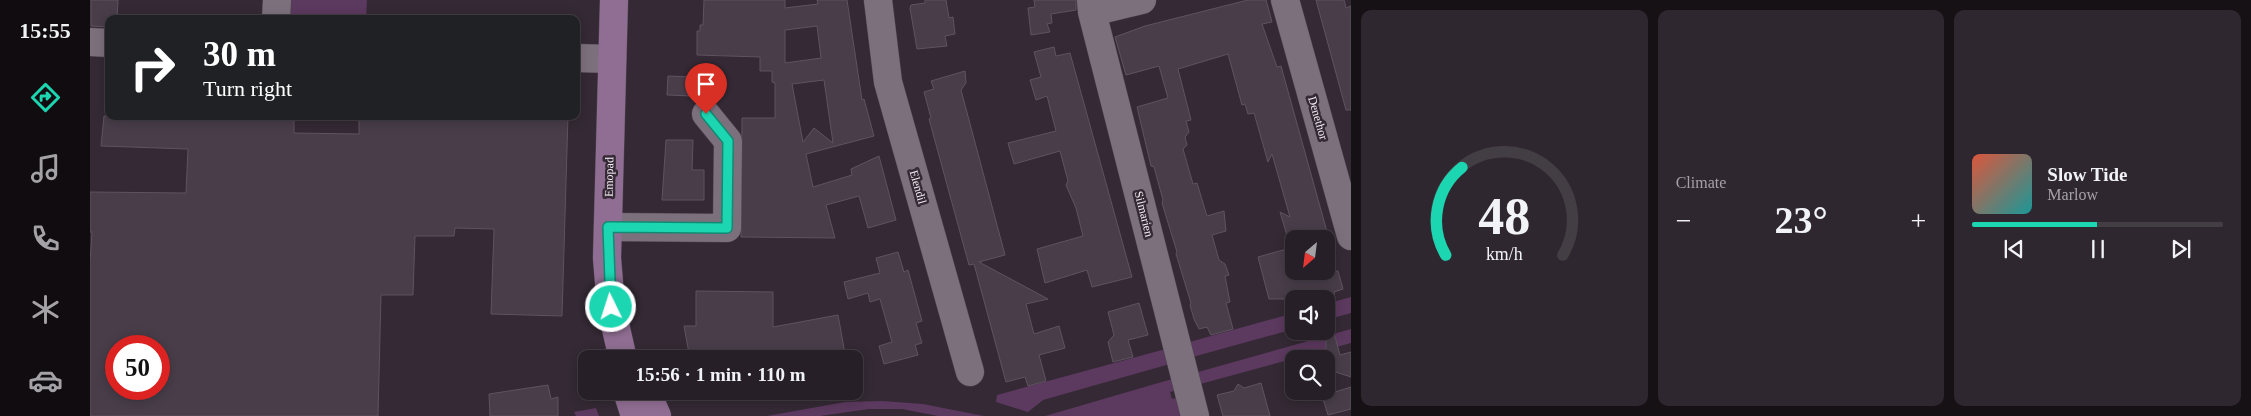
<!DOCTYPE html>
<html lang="en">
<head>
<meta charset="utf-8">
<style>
  :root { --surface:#271f27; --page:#2f272f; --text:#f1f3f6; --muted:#a4a2a7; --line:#433d44; --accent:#1cd5b1 }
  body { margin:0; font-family:Georgia,serif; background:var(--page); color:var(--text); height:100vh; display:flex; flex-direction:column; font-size:19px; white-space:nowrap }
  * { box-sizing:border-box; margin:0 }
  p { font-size:16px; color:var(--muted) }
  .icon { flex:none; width:28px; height:28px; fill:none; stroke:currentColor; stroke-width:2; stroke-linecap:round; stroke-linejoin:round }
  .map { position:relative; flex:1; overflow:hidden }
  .side { display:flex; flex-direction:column; gap:10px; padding:10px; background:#151115; width:900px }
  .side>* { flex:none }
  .banner { position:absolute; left:15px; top:15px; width:475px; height:105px; border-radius:10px; box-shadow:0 2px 12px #0003,0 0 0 1px var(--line); background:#202124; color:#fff; overflow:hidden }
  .needle { width:32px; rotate:208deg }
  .tools { position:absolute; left:1195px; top:230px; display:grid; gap:10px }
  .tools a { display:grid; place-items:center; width:50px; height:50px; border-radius:10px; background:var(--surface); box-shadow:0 2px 12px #0003,0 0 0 1px var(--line); font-size:25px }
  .speed { position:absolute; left:15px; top:335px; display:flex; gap:10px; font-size:25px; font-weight:700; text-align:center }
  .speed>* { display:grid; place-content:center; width:65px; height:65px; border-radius:50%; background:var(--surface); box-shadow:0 2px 12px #0003,0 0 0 1px var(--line); line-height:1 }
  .speed .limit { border:8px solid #d22; background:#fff; color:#111 }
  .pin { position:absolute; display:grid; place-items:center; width:42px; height:42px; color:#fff; margin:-51px -21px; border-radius:50% 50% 50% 0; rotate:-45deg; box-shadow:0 0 5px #0007 }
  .pin .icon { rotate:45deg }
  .me { position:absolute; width:55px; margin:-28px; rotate:356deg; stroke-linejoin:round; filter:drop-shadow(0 0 4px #0008) }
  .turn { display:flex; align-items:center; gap:18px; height:105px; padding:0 15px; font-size:22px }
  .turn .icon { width:65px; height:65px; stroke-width:2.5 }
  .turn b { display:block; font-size:35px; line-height:42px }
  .big { font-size:38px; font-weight:800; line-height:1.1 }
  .side .widget { flex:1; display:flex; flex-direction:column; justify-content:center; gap:8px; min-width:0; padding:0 18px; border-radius:10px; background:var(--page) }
  .side .dial { align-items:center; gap:0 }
  .dial svg { height:130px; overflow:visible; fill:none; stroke:var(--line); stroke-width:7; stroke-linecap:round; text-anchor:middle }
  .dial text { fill:var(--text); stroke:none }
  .song { display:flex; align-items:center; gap:15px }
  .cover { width:60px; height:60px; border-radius:8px; background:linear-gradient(135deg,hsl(10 70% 55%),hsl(180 70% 35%)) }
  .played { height:5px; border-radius:2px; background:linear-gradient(90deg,var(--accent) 50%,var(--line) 50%) }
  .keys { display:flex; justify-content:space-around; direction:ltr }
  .heat { display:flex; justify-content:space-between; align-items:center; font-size:28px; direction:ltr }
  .side .tiles { flex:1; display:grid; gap:10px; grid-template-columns:repeat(3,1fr) }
  .trip { position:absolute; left:488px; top:350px; width:285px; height:50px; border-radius:10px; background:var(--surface); box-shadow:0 2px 12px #0003,0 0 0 1px var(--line); font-weight:800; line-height:50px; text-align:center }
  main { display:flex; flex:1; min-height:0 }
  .dock { display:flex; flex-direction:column; width:90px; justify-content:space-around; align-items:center; background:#100c10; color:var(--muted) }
  .dock .icon { width:35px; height:35px }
  .dock .active { color:var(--accent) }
  .dock b { font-size:22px; color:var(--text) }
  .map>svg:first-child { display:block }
</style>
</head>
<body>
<main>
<nav class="dock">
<b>15:55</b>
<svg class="icon active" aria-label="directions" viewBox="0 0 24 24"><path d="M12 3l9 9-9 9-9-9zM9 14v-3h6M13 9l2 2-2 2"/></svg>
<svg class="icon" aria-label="music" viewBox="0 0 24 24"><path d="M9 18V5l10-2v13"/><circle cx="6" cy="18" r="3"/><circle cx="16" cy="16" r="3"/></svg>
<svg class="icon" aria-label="phone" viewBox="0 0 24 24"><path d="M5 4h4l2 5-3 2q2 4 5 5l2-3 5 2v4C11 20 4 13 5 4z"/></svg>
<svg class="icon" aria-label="climate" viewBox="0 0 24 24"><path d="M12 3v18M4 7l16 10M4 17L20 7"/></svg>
<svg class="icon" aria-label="car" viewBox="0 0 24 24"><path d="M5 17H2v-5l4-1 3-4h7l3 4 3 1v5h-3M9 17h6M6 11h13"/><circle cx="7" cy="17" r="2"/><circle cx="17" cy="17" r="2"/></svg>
</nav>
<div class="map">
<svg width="1261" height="416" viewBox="0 0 1261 416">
  <rect width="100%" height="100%" fill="#342934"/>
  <path fill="#5c395f" d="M197,0h80l-1,19h-77z
    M1261,297v16l-25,7v-16z
    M1204,313v16l-105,29 -3,-15z
    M1261,329v14l-158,43 -2,-12z
    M1083,347l4,15 -134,38 -15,12 -32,-10 1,-7z
    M1089,377l1,12 -10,3 2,7 4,-1 5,18h-136z
    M792,401l41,3 61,12h-46l-36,-7h-33l-49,7h-53l78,-14z
    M506,408l3,8h-23l-2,-4z"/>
  <path fill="#483d49" stroke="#5f5360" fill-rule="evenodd" d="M1,0h27l-1,19h-8v8l-18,-1z
    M614,0h81v8l33,-4 -1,-4h30l15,100 2,-1 10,37 -68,18 7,33 39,-12 -1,-6 28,-13 17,64 -28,8 -9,-32 -33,9 9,33 -94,-1 1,-119h33v-35l-3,-1v-11h-12v-14l-63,-2v-24h3v-6h3zM727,26l4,32 -36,5v-33zM734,80l9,63 -19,-15 -11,14 -11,-58z
    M835,0h21l3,18 4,-1 2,17 -10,2 2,10 -30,3 -7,-41 1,-3 14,-2z
    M944,0h42v10l-25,4 1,9 -5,1 3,8 -19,3 -3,-27 7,-1z
    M1158,0h18l6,22 -10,2 15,43 4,-1 48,173h-41l-8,-27 10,5 -18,-63 -4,8 -14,-49 -6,1 -3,-10 -3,1 -14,-51 -50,15 13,51 -5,1 3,11 -4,5 2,8 -4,4 10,35 4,-1 10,33 17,-5 2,20 -14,4 7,25 6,4 4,11 -4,1 5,26 -4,1 7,26 -22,6 -4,-8 -8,2 -5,-10 -4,-14 1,-2 -15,-49 1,-2 -15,-49 1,-3 -9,-33 -3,-1 -14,-59 31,-9 -9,-32 -33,9 -11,-38 30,-11z
    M1226,0h28l2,8 5,-2v104h-5z
    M964,47l2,9 14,-3 62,224 -40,10 -5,-17 -42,13 -8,-34 46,-13 -7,-28 -10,-23 2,-4 -8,-30 -46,13 -6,-21 48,-12 -9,-35 -11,4 -6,-20 11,-3 -7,-25z
    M875,71l1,12 -5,7 44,165 -26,7 69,37 -22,5 8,30 25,-8 6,22 -26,7 7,26 -18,5 -3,-9 -19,5 -32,-118 -5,1 -40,-146 2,-1 -7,-26 10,-3 -3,-8z
    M578,76l25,1v19l-26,-1z
    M14,116h190v17l65,1v-18h209l-6,200 -71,-2 3,-85 -39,-1 -1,8h-39l-2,59h-32l-3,121h-288v-154l2,-30h-2v-40l96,1 2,-44 -87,-3zM26,346h43v43h-43z
    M576,140h27l-1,30h12v30h-42z
    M1204,247v24h44l5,18 -9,3 1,7h-66l-11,-42z
    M808,252l6,20 4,-2 14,51 -6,2 6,20 -7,2 3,10 -34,9 -5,-18 13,-4 -12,-43 -10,3 -2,-9 -20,6 -4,-17 36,-9 -4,-15z
    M606,291l77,1v35l65,-12 8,44h-156l-6,-33h12z
    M1049,303l9,32 -20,5 5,17 -20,5 -5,-20 6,-7 -6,-23z
    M1236,322h5l9,33 11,-3v25l-25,-8z
    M1171,383l9,33h-47l-6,-21 17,-4 4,-7 6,4z
    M458,385l3,14 7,-2v19h-68l-1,-22z
    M1261,387v22l-23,6 -6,-19z"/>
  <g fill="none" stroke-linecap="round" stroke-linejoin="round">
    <g stroke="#504751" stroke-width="29">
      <path id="minor" d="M788,0l10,82 82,290
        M1001,0l1,12 50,-12
        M1195,0l66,236
        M1002,12l103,404
        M186,19l1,-19
        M0,42l19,1
        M486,58l36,1
        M518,227l119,1 1,-87 -22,-27"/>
    </g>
    <g stroke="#504751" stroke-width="29">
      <path id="major" d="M524,0l-7,258 4,49 12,52
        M537,391l8,25
        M556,391l11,25"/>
    </g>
    <use href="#minor" stroke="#7c707d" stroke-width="28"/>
    <use href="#major" stroke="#906e93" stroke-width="28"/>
  </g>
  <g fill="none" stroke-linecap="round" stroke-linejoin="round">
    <g stroke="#128a73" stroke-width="12">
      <path id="route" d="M521,307l-3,-80 119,1 1,-87 -22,-27"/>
    </g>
    <use href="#route" stroke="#1cd5b1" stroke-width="9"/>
  </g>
  <g text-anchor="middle" stroke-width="5" stroke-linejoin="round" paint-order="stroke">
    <g font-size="12" fill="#f7f0f7" stroke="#342934">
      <text transform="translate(1228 118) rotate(74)" y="4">Denethor</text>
      <text transform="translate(519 177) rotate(-89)" y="4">Emopad</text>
      <text transform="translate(828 187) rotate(74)" y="4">Elendil</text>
      <text transform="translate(1054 214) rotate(76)" y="4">Silmarien</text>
    </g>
  </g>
</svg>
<div class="tools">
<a><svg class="needle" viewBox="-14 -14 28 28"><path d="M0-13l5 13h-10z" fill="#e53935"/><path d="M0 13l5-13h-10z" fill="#a4a2a7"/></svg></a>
<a><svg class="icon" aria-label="sound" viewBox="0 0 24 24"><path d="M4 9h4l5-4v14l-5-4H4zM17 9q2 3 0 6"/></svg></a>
<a><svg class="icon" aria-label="search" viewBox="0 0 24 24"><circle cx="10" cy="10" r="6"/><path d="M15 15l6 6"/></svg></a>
</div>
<div class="speed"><div class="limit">50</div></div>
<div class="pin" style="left:616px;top:114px;background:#d93025"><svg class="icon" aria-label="arrive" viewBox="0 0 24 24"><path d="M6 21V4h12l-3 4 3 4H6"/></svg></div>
<svg class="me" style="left:521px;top:307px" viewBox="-20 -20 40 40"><circle r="17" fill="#1cd5b1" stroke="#fff" stroke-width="3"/><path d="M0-11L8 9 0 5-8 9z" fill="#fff"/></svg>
<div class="trip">15:56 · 1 min · 110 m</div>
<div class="banner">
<div class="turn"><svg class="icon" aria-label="right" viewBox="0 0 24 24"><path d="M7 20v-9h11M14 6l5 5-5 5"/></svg><div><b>30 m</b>Turn right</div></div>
</div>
</div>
<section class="side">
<div class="tiles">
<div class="widget dial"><svg viewBox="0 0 100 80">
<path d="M14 69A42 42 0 1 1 86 69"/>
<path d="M14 69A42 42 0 0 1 24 15" stroke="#1cd5b1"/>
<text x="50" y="56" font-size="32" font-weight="700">48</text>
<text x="50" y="72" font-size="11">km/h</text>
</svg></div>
<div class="widget"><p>Climate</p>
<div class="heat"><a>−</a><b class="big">23°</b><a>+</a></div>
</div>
<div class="widget">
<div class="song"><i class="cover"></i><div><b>Slow Tide</b><p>Marlow</p></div></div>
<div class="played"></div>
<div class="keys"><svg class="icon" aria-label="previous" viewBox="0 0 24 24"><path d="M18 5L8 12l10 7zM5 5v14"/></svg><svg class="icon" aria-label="pause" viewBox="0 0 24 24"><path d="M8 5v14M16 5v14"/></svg><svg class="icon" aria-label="next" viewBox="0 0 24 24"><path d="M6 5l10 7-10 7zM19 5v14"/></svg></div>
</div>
</div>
</section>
</main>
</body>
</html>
